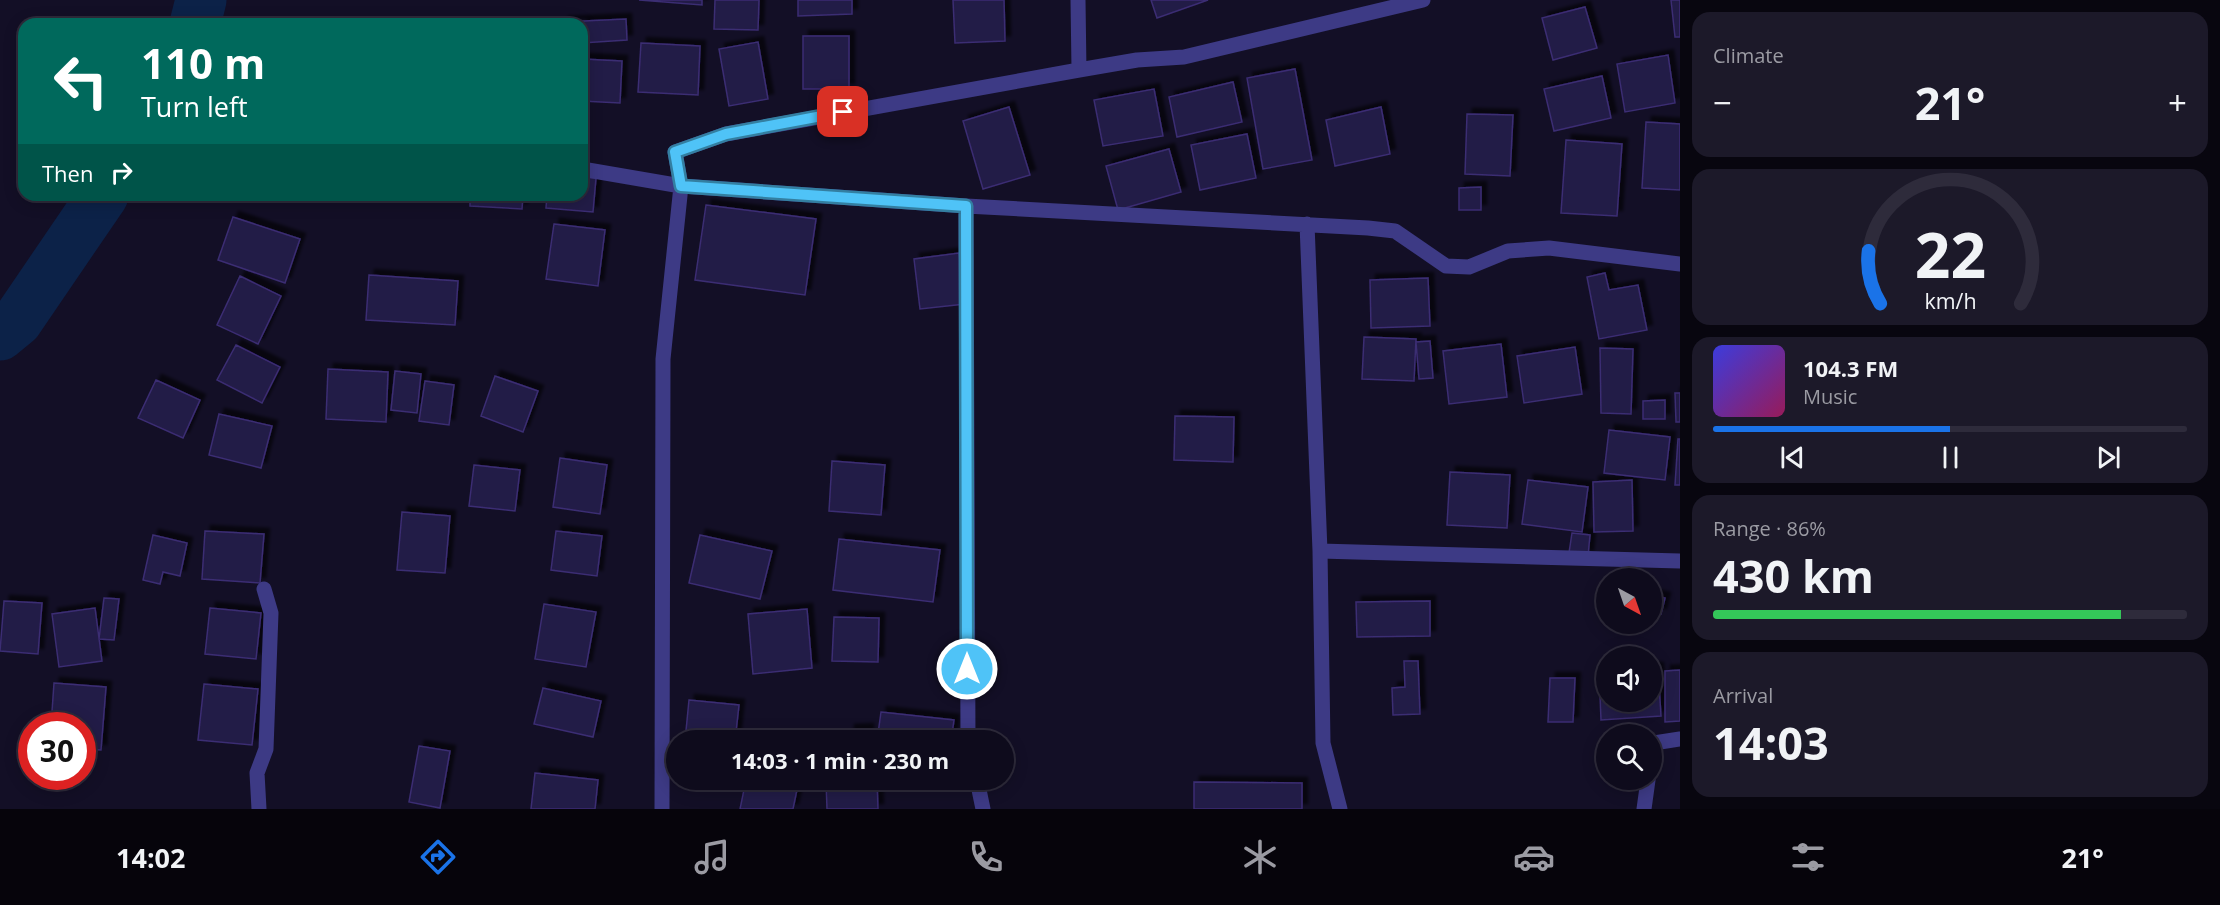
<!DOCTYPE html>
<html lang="en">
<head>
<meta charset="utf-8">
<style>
  :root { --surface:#0e0b1c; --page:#1c1929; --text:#f1f3f6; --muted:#9b9ba3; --line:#2e2b3b; --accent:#1a73e8 }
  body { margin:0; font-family:"Open Sans",sans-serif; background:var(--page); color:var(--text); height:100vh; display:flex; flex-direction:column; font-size:22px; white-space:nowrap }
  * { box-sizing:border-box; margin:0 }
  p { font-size:20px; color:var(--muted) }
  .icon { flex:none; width:33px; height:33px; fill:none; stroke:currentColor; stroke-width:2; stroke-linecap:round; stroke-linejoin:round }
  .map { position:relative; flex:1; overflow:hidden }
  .details { display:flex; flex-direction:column; gap:12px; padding:12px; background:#08060f; width:540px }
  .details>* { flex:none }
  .banner { position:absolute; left:18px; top:18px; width:570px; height:183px; border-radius:18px; box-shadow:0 3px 15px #0003,0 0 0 2px var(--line); background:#00695c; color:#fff; overflow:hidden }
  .needle { width:39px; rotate:140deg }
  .tools { position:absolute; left:1596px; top:568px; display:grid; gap:12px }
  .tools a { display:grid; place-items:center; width:66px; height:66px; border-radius:50%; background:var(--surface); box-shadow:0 3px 15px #0003,0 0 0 2px var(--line); font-size:30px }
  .speed { position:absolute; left:18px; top:712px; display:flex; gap:12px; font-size:30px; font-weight:700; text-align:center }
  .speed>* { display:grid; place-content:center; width:78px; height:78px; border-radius:50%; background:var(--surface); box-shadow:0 3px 15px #0003,0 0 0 2px var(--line); line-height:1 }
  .speed .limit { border:9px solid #d22; background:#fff; color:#111 }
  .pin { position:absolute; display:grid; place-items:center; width:51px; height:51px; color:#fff; margin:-26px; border-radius:12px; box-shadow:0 3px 9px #0006 }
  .me { position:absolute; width:66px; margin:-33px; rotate:0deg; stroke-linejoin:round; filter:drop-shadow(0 0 4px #0008) }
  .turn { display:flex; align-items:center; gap:21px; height:126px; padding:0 24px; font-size:27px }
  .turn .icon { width:78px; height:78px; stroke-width:2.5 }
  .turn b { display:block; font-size:42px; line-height:51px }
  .then { display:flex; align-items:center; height:57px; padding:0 24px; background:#0003; gap:12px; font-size:22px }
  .big { font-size:45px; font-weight:700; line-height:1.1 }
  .details .widget { flex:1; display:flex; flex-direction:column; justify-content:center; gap:9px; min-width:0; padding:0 21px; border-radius:18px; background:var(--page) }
  .details .dial { align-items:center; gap:0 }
  .dial svg { height:156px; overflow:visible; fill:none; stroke:var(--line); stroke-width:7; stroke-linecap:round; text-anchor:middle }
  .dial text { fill:var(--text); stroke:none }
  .song { display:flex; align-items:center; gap:18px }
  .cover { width:72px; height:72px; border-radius:9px; background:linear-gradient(135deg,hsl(240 70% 55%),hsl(330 70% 35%)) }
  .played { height:6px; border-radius:3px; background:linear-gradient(90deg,var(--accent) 50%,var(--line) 50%) }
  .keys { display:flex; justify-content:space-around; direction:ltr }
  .heat { display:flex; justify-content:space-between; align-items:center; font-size:33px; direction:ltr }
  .charge { height:9px; border-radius:4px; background:linear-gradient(90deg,#34c759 86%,var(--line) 0) }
  .trip { position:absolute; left:666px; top:730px; width:348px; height:60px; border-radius:30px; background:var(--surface); box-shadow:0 3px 15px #0003,0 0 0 2px var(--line); font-weight:700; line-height:60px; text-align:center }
  .menu { display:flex; height:96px; justify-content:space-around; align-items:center; background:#06040b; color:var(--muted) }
  .menu .icon { width:42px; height:42px }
  .menu .active { color:var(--accent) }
  .menu b { font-size:27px; color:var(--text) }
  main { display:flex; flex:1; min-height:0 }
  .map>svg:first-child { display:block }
</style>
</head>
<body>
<main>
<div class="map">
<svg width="1680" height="809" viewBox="0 0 1680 809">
  <defs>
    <filter id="shadow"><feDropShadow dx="5.5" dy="-5.5" stdDeviation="1.5" flood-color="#0009"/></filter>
  </defs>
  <rect width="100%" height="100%" fill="#130f26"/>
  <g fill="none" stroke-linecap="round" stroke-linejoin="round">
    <path stroke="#0c2248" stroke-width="51" d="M195,24l6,-24
      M0,335l17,-14 86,-126"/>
  </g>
  <path fill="#241b47" stroke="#3b2d73" stroke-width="1.5" filter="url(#shadow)" d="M639,0h63v5z
    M715,0h44l-1,30 -44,-1z
    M798,0h54v14l-54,2z
    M953,0h51l1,41 -50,2z
    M1151,0h57l-51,18z
    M1671,0h9v37h-5z
    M1585,7l12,41 -44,12 -11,-42z
    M626,19l1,21 -45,3v-19h-19v-2z
    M803,36h46v53h-46z
    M758,42l10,57 -39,7 -10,-57z
    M641,43l59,3 -2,49 -60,-3z
    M1668,55l7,48 -50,9 -8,-48z
    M582,59l40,2 -2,42 -38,-2z
    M1295,69l17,91 -49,9 -16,-91z
    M1602,76l9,42 -57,13 -10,-42z
    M1233,82l9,40 -65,15 -8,-40z
    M1154,89l9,47 -60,10 -9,-46z
    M1009,107l21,68 -47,14 -20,-68z
    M1381,107l9,47 -55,12 -9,-46z
    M1467,114l46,1 -3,61 -45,-2z
    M1646,122l34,2v66l-38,-2z
    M1247,134l9,44 -56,12 -9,-45z
    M1566,140l56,4 -5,72 -56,-3z
    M1169,149l12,43 -63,18 -12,-44z
    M582,177l14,1 -3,34 -47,-4 1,-13h35z
    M1481,187v23h-22v-22z
    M470,195h53l-1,14 -52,-3z
    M706,205l110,14 -11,76 -110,-15z
    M233,217l67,22 -15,44 -67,-23z
    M554,224l51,6 -7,56 -52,-7z
    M959,253l6,51 -45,5 -6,-50z
    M1605,273l4,17 29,-5 9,45 -48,9 -12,-62z
    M369,275l89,6 -3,44 -89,-5z
    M240,276l41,20 -23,48 -41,-19z
    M1428,278l2,48 -59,2 -1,-48z
    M1364,337l52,2 -2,42 -52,-2z
    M1430,341l3,37 -14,1 -3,-37z
    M1501,344l6,53 -58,7 -6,-53z
    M236,345l44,22 -18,36 -45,-23z
    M1575,347l7,47 -58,9 -7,-47z
    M1600,348l33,1 -2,65 -30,-1z
    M328,369l60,3 -2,50 -60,-3z
    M395,371l26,3 -4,39 -26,-3z
    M495,376l43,15 -15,41 -42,-16z
    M156,380l44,20 -17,38 -45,-20z
    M425,381l29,4 -5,40 -30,-4z
    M1675,393h5v29h-4z
    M1665,400v19h-22v-18z
    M219,414l53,12 -11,42 -52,-13z
    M1175,416l59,1 -1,45 -59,-2z
    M1609,430l61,7 -5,43 -61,-7z
    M1678,439h2v46h-5z
    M560,458l47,7 -7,49 -47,-7z
    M832,461l53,4 -4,50 -52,-4z
    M474,465l46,5 -5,41 -46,-5z
    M1450,472l60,3 -3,53 -60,-3z
    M1528,480l60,7 -6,45 -60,-8z
    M1632,480l1,51 -39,1 -1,-50z
    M402,512l48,4 -5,57 -48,-3z
    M205,531l59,3 -4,49 -58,-4z
    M556,531l46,5 -5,40 -46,-6z
    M1572,533l18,2 -2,21 -19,-3z
    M153,535l34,8 -7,33 -17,-4 -3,12 -17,-4z
    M700,535l72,16 -12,48 -71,-16z
    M839,539l101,11 -7,52 -100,-12z
    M1652,595l13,3 -4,16 -9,-2z
    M104,598l15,1 -5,41 -15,-1z
    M4,601l38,2 -4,51 -38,-3z
    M1430,601v35l-73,1 -1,-35z
    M544,604l52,8 -10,55 -51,-8z
    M95,608l7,53 -43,6 -7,-53z
    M210,608l51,5 -5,46 -51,-5z
    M807,609l5,59 -59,6 -5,-60z
    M834,617l45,1 -1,44 -46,-1z
    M1404,661h14l2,53 -27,1 -1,-27 13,-1z
    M1652,668h6l3,48 -60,4 -2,-49 7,-1v32h46z
    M1680,670v51l-15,1v-51z
    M1550,678h25l-2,44h-25z
    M54,683l52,4 -5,63 -19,-1v-23h-31z
    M204,684l54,5 -6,56 -54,-5z
    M543,688l58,13 -8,36 -59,-13z
    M689,700l50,5 -4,36h-50z
    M881,712l73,8 -3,21h-74z
    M868,729v12h-19v-11z
    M419,746l31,5 -10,57 -31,-6z
    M535,773l63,7 -3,29h-64z
    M746,780h53l-6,29h-53z
    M877,780l1,29h-51l-1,-28z
    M1194,782l108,1v26h-108z"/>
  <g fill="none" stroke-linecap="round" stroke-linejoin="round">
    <path stroke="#3d3a85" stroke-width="15" d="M1078,0l1,70
      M582,169l99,17 285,20 402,22 27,3 51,35 23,1 39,-16 41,-3 131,16
      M966,206l2,535
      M1307,224l13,327 3,192 17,66
      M1320,551l360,10
      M1652,758l2,-15 26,-4
      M977,780l6,29
      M259,809l-2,-36 9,-24 5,-136 -7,-24
      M662,809l1,-450 18,-173 -6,-34 51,-18 353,-64 58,-10 47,-3 239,-57
      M1644,809l4,-29"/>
  </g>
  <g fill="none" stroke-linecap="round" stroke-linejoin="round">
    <g stroke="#337fa1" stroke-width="15">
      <path id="route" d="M843,112l-117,22 -51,18 6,34 285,20 1,463"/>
    </g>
    <use href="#route" stroke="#4fc3f7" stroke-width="10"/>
  </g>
</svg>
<div class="tools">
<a><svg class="needle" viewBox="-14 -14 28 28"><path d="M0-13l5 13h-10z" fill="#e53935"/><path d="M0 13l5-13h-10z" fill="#9b9ba3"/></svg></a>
<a><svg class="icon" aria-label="sound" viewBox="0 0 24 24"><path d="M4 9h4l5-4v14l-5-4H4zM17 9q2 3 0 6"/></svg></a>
<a><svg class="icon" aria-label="search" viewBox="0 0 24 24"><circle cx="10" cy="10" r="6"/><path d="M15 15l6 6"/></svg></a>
</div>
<div class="speed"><div class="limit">30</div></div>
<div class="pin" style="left:843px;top:112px;background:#d93025"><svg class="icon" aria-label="arrive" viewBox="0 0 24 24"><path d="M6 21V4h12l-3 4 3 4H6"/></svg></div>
<svg class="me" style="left:967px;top:669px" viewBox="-20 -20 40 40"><circle r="17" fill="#4fc3f7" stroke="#fff" stroke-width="3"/><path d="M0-11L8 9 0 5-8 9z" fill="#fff"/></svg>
<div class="trip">14:03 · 1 min · 230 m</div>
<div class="banner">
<div class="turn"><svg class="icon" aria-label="left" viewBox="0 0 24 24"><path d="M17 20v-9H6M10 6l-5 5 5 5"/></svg><div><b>110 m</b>Turn left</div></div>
<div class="then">Then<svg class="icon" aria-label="right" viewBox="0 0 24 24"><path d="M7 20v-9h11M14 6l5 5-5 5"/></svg></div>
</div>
</div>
<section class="details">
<div class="widget"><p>Climate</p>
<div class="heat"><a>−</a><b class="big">21°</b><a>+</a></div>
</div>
<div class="widget dial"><svg viewBox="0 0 100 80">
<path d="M14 69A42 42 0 1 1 86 69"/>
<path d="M14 69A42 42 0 0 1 8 42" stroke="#1a73e8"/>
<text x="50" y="56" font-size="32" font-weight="700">22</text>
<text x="50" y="72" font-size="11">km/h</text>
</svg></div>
<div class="widget">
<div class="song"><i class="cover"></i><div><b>104.3 FM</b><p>Music</p></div></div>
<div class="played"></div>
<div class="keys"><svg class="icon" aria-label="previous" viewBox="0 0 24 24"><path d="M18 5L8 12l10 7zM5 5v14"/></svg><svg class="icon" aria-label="pause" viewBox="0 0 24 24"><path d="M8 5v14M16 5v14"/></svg><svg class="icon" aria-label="next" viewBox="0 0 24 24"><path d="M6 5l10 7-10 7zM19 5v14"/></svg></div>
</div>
<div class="widget"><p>Range · 86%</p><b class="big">430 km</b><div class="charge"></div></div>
<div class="widget"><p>Arrival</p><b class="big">14:03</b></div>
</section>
</main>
<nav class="menu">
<b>14:02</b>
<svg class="icon active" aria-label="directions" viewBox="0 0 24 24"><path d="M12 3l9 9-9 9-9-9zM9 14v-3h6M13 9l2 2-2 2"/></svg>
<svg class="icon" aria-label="music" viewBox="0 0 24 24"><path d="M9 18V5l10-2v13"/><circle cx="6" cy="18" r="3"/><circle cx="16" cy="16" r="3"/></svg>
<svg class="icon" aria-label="phone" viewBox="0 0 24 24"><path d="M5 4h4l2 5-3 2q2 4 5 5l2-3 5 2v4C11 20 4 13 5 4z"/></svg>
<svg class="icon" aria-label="climate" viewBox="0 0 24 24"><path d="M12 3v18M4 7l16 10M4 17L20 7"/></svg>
<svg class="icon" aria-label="car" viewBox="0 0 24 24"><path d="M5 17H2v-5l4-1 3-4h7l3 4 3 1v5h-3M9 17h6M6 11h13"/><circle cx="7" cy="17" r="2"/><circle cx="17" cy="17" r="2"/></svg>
<svg class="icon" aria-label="filters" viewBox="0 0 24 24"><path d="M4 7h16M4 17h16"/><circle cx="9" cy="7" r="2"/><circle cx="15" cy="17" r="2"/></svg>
<b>21°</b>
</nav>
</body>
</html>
